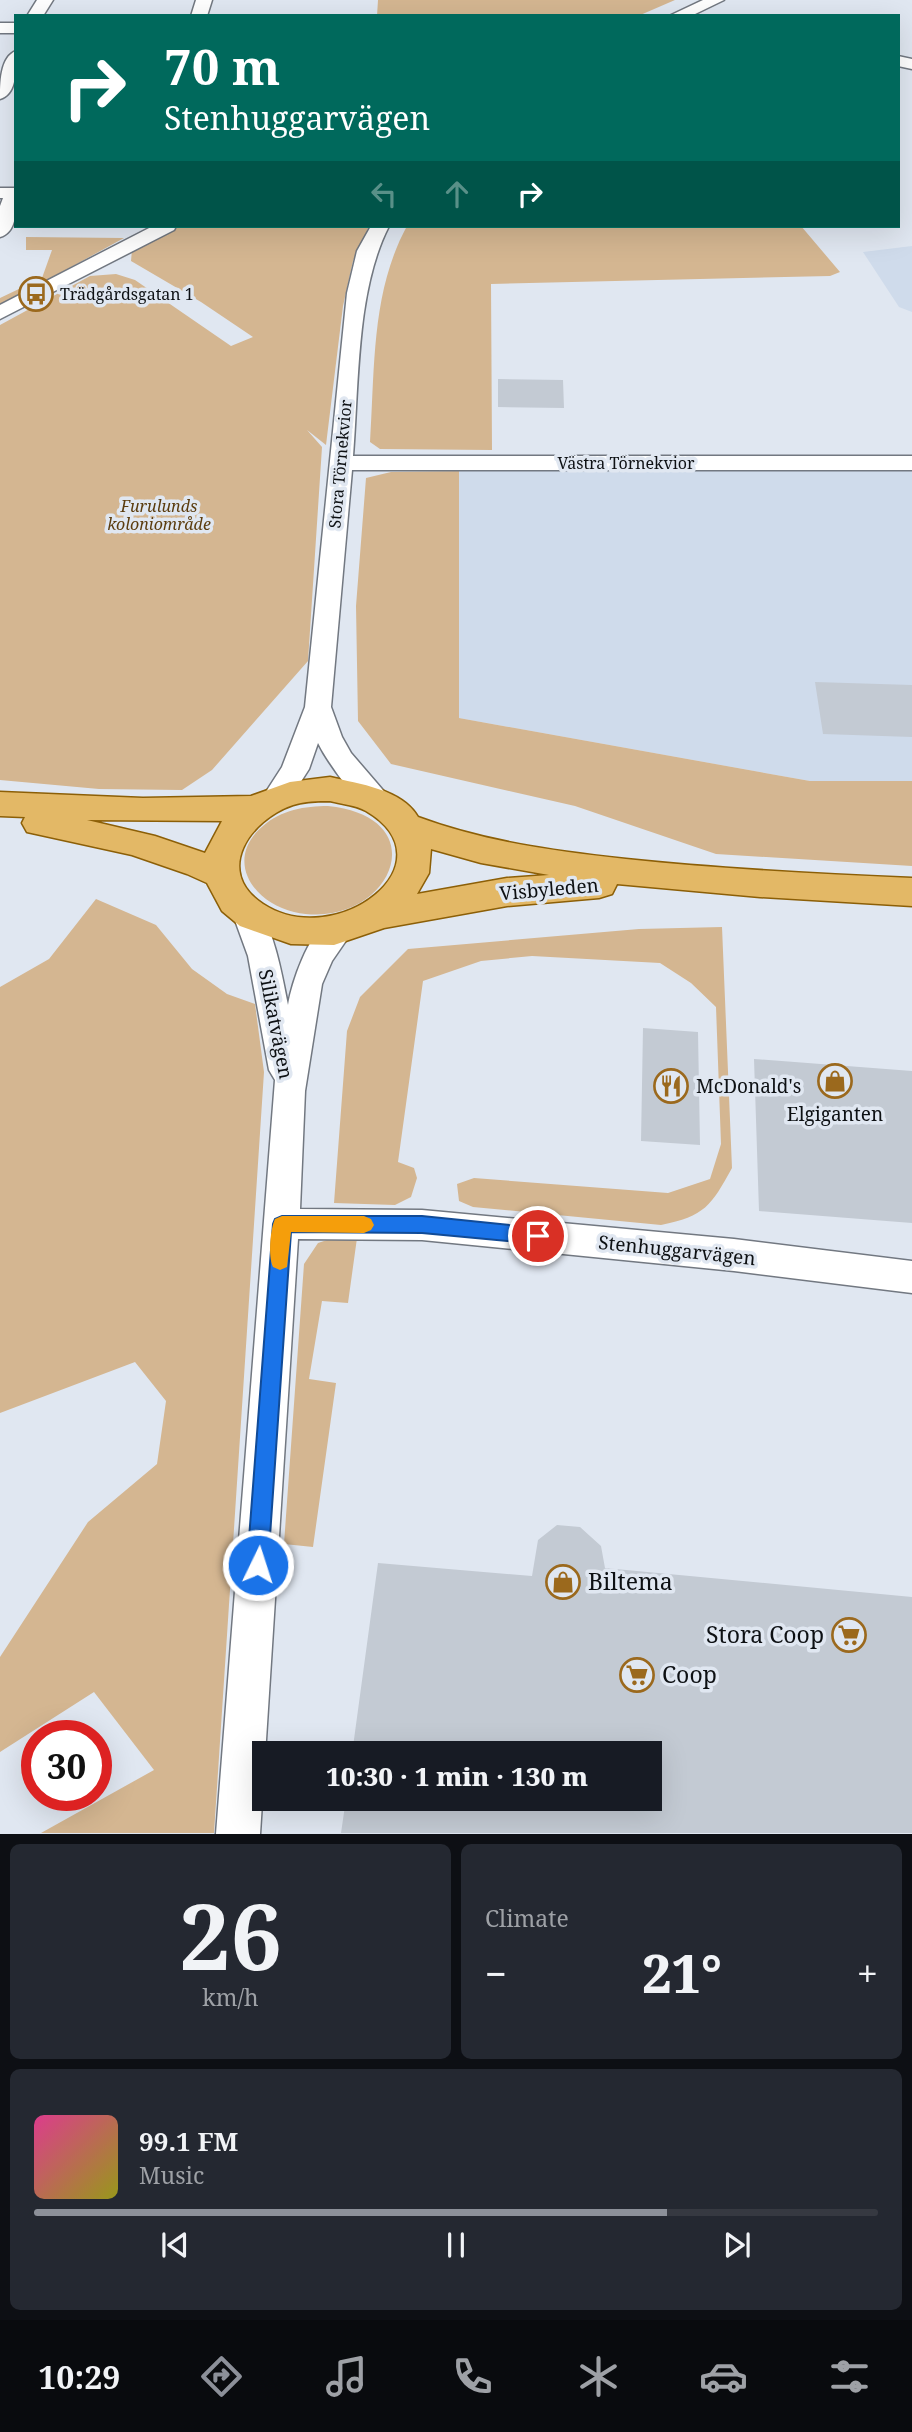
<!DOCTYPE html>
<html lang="en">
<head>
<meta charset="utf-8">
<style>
  :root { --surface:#171b24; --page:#242831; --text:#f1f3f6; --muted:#9ea1a6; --line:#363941; --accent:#8c9099 }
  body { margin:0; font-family:"Noto Serif",serif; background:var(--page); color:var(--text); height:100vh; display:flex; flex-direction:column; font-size:26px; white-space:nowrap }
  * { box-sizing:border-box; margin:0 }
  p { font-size:23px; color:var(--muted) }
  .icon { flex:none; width:38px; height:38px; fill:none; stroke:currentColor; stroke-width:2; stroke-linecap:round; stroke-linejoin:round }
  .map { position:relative; height:1834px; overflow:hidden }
  .details { display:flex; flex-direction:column; gap:10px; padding:10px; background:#0d0f14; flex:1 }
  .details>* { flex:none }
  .guide { position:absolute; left:14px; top:14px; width:886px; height:214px; border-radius:0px; box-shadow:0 7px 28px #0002; background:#00695c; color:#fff; overflow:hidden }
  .speed { position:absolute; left:21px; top:1720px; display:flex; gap:14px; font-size:35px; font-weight:700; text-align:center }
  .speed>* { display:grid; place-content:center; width:91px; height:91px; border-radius:50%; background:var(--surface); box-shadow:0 7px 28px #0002; line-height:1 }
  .speed .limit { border:10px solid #d22; background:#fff; color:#111 }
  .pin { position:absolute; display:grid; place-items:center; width:60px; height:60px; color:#fff; margin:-30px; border:4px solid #fff; border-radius:50%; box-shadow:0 2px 7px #0007 }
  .me { position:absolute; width:77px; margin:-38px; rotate:4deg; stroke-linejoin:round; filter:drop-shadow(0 0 5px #0008) }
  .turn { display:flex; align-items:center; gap:24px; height:147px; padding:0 35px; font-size:32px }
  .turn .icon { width:91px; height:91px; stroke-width:2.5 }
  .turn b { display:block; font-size:49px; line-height:60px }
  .lanes { display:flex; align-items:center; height:66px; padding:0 35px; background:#0003; justify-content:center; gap:35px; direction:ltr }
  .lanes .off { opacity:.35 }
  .big { font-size:52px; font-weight:800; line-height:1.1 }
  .details .tile { flex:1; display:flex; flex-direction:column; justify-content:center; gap:10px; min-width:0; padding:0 24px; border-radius:10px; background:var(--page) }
  .details .dial { align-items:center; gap:0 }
  .dial b { font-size:91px; line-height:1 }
  .song { display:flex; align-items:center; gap:21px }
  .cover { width:84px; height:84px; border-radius:10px; background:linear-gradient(135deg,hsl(330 70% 55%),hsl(60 70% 35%)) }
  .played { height:7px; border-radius:4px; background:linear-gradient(90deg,var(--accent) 75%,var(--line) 75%) }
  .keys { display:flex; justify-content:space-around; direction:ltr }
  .heat { display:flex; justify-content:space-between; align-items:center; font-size:38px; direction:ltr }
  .details .tiles { flex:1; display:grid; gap:10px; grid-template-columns:1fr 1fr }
  .tile:last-child { grid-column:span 2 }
  .trip { position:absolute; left:252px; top:1741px; width:410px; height:70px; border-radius:0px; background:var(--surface); box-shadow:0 7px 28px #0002; font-weight:800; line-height:70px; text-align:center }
  .tabs { display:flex; height:112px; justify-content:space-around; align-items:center; background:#090b0e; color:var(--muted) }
  .tabs .icon { width:49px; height:49px }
  .tabs .active { color:var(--accent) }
  .tabs b { font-size:32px; color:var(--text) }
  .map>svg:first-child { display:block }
</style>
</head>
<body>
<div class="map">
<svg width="912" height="1834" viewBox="0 0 912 1834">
  <rect width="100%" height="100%" fill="#e0e7f1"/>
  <path fill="#cfdbeb" d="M912,246v66l-13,-5 -36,-55z
    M912,468v313h-102l-351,-63v-247z"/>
  <path fill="#d4b691" d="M378,0h297l-37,16h-261z
    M179,226h190l-16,35 -10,45 -17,139 -19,-15 15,17 -14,214 -96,109 -30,20 -83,-1 -99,-9v-455l90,-49 26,-2 19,6 96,66 22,-9 -52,-35 -70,-41 1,-11z
    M407,226h394l39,46 -10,4 -339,8 1,166 -112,-1 -10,-7c5,-74 1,-150 37,-216z
    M26,237l98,1 -124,68v-8l42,-20 10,-28h-26z
    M459,471v247l351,63h102v85l-196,-12 -141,-48 -184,-42 -33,-43 -2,-115 10,-128 25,-6z
    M328,806c114,12 59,127 -34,106 -42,-10 -70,-53 -31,-86 18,-16 42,-20 65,-20z
    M96,899l60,26 36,44 35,25 28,10 9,68 -50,761h-173l113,-63 -60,-78 -94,60v-95l88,-135 69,-58 9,-63 -31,-39 -135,51v-426l49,-28z
    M722,927l10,241c-21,38 -27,48 -71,57l-188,-18 -14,-6 -2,-17 17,-6 194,15 42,-14 11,-35 -5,-137 -25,-24 -31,-20 -128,-7 -51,5 -58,20 -25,181 16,6 3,10 -6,19 -16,8 -61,-2 13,-172 13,-34 48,-48 231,-20z
    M336,1237l21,1 -9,65 -26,-2 -13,78 27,4 -23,164 -29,-3 20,-280 14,-21z"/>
  <path fill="#c3cad3" d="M498,379l65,1 1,28 -66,-1z
    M815,682l97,3v52l-89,-3z
    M643,1028l55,4 2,113 -59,-4z
    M754,1059l158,12v152l-153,-12z
    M557,1525l23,2 21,19 4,22 307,29v236h-571l5,-34h303v-45h-297l26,-191 154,13 6,-36z"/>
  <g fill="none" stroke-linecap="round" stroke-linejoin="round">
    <g stroke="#727881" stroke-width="3">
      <path id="minor" d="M37,0h16l-10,16h-16z
        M196,0h16l-5,16h-16z
        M703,0h21l-33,16h-22z
        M0,23h16v10h-16z
        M16,51c0,15 2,43 -16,48 0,-15 0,-42 16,-48z
        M898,56l14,3v10l-14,-3z
        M0,188h16c0,15 3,44 -16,49v-31l3,-8h-3z
        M153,226h23l-2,4 -174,89v-14z
        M371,226h18c-33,64 -30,158 -36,230h559v14h-560l-21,237 11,30 9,16 43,50 -4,7c-2,1 -9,3 -11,3 -18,-1 -53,-54 -61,-70l-9,26 -23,36 -10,3 -10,-3 -4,-7 20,-31 23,-60 42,-414 10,-42z
        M247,901l10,3c18,31 24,66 31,101 4,-23 20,-70 40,-84 7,-5 14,-2 22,0l4,8 -22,32 -10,23 -17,107 -5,118 122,1 312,29 178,22v32l-178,-22 -312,-31 -124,-1 -38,595h-44l59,-754 -6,-10 -21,-114 -16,-44 5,-8z"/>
    </g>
    <g stroke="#8c5f07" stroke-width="3">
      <path id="major" d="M330,777c29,7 72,12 88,40 67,25 137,34 208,42 95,10 191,15 286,19v28l-152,-9 -143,-13 -5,10 -13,4 -92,8 -123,22 -50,17 -43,-1 -51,-18 -18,-15 -15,-28 -20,-9 -55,-19 -105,-23 -5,-9 3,-6 -25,-1v-24l143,6 108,-2 39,-14zM330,801c11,3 26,4 36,10 88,52 -30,141 -103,93 -49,-32 -14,-84 30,-99 12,-4 25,-4 37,-4zM87,820l135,1 -17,32 -50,-17zM431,849l50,14 68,12 -42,3 -90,16 12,-21z"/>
    </g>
    <use href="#minor" fill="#fff" fill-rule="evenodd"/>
    <use href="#major" fill="#e3b866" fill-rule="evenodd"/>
  </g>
  <path fill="#1a73e8" stroke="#114b97" stroke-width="2" d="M282,1216h140l116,12 7,2 2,6 -2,6 -7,2 -116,-11 -131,-1 -23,333 -3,8 -7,3 -8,-3 -3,-8 26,-341 2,-5z"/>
  <path fill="#f59e0b" d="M282,1216h82l7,3 3,6 -3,5 -7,3 -73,-1 -4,35 -7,3 -7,-3c-5,-11 -3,-37 2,-48z"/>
  <defs>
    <g id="bus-ring" transform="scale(1.75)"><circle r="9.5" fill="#e0e7f1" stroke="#9b691d" stroke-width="1.5"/><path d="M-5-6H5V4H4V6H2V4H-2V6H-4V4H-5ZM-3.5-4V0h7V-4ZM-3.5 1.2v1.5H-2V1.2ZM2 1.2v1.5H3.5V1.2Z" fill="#9b691d"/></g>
    <g id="shop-ring" transform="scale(1.75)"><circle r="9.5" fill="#e0e7f1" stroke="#9b691d" stroke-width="1.5"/><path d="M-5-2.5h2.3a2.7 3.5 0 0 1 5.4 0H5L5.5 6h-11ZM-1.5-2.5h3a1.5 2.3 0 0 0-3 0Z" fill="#9b691d"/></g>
    <g id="restaurant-ring" transform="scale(1.75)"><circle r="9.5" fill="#e0e7f1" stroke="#9b691d" stroke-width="1.5"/><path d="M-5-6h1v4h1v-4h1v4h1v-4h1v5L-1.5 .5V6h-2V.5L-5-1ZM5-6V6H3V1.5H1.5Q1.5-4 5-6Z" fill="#9b691d"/></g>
    <g id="supermarket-ring" transform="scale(1.75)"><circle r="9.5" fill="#e0e7f1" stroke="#9b691d" stroke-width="1.5"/><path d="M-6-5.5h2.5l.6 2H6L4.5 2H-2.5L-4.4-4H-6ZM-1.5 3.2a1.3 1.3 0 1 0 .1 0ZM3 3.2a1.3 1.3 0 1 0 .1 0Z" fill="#9b691d"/></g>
  </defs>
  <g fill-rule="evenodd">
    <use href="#bus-ring" x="36" y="294"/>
    <use href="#shop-ring" x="835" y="1081"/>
    <use href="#restaurant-ring" x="671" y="1086"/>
    <use href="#shop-ring" x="563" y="1582"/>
    <use href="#supermarket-ring" x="849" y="1635"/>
    <use href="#supermarket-ring" x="637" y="1675"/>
  </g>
  <g text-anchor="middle" stroke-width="7" stroke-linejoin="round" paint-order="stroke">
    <g font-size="16" fill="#0d1013" stroke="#e0e7f1" text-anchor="start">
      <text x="60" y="300">Trädgårdsgatan 1</text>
    </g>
    <g font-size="16" fill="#0d1013" stroke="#e0e7f1">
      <text x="626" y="469">Västra Törnekvior</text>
      <text transform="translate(340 464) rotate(-85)" y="6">Stora Törnekvior</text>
    </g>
    <g font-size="16" font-style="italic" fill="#5b3c0e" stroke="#e0e7f1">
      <text x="159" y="512">Furulunds<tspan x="159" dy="18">koloniområde</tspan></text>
    </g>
    <g font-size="19" fill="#0d1013" stroke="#e0e7f1">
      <text transform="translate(549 889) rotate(-5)" y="7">Visbyleden</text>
      <text transform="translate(276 1024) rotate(79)" y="7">Silikatvägen</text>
      <text transform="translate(677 1250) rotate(6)" y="7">Stenhuggarvägen</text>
    </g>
    <g font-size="19" fill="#0d1013" stroke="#e0e7f1" text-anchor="start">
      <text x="696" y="1093">McDonald's</text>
      <text x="835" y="1121" text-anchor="middle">Elgiganten</text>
    </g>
    <g font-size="23" fill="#0d1013" stroke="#e0e7f1" text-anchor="start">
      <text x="588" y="1590">Biltema</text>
      <text x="824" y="1643" text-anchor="end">Stora Coop</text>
      <text x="662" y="1683">Coop</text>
    </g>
  </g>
</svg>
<div class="speed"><div class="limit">30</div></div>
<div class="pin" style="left:538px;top:1236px;background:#d93025"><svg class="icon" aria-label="arrive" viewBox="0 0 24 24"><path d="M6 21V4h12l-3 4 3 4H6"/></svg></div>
<svg class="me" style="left:258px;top:1565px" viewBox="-20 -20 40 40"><circle r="17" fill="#1a73e8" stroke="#fff" stroke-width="3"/><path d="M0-11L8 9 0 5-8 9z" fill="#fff"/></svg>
<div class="trip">10:30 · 1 min · 130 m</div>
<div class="guide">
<div class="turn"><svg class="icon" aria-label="right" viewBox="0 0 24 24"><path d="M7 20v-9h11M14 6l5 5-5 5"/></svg><div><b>70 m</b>Stenhuggarvägen</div></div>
<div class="lanes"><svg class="icon off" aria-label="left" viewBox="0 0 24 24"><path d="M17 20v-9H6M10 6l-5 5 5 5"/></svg><svg class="icon off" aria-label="ahead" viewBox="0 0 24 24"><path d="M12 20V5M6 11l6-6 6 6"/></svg><svg class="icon" aria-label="right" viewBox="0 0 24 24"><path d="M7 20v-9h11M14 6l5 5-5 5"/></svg></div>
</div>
</div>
<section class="details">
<div class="tiles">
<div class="tile dial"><b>26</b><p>km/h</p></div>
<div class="tile"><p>Climate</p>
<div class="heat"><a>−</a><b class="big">21°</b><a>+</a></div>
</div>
<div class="tile">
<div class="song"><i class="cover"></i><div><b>99.1 FM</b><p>Music</p></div></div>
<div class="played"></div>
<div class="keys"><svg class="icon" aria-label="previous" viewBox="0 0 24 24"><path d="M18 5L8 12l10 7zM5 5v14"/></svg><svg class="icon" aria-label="pause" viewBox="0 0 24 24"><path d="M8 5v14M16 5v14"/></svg><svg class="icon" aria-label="next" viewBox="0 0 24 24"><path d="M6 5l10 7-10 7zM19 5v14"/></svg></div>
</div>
</div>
</section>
<nav class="tabs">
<b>10:29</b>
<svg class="icon active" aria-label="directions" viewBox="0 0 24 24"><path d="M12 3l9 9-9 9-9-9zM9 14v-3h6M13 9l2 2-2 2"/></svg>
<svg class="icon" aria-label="music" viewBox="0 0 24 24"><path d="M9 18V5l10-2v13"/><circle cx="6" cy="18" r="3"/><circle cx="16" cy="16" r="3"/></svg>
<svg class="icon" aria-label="phone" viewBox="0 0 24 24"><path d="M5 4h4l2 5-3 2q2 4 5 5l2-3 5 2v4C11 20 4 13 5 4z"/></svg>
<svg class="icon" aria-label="climate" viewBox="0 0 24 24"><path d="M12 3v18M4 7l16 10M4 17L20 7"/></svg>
<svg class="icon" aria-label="car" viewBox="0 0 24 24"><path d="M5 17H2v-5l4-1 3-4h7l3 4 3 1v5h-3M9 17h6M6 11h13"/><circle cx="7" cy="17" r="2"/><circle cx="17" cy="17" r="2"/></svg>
<svg class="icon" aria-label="filters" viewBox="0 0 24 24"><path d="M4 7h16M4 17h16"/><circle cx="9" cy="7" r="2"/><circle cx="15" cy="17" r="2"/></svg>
</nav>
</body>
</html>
